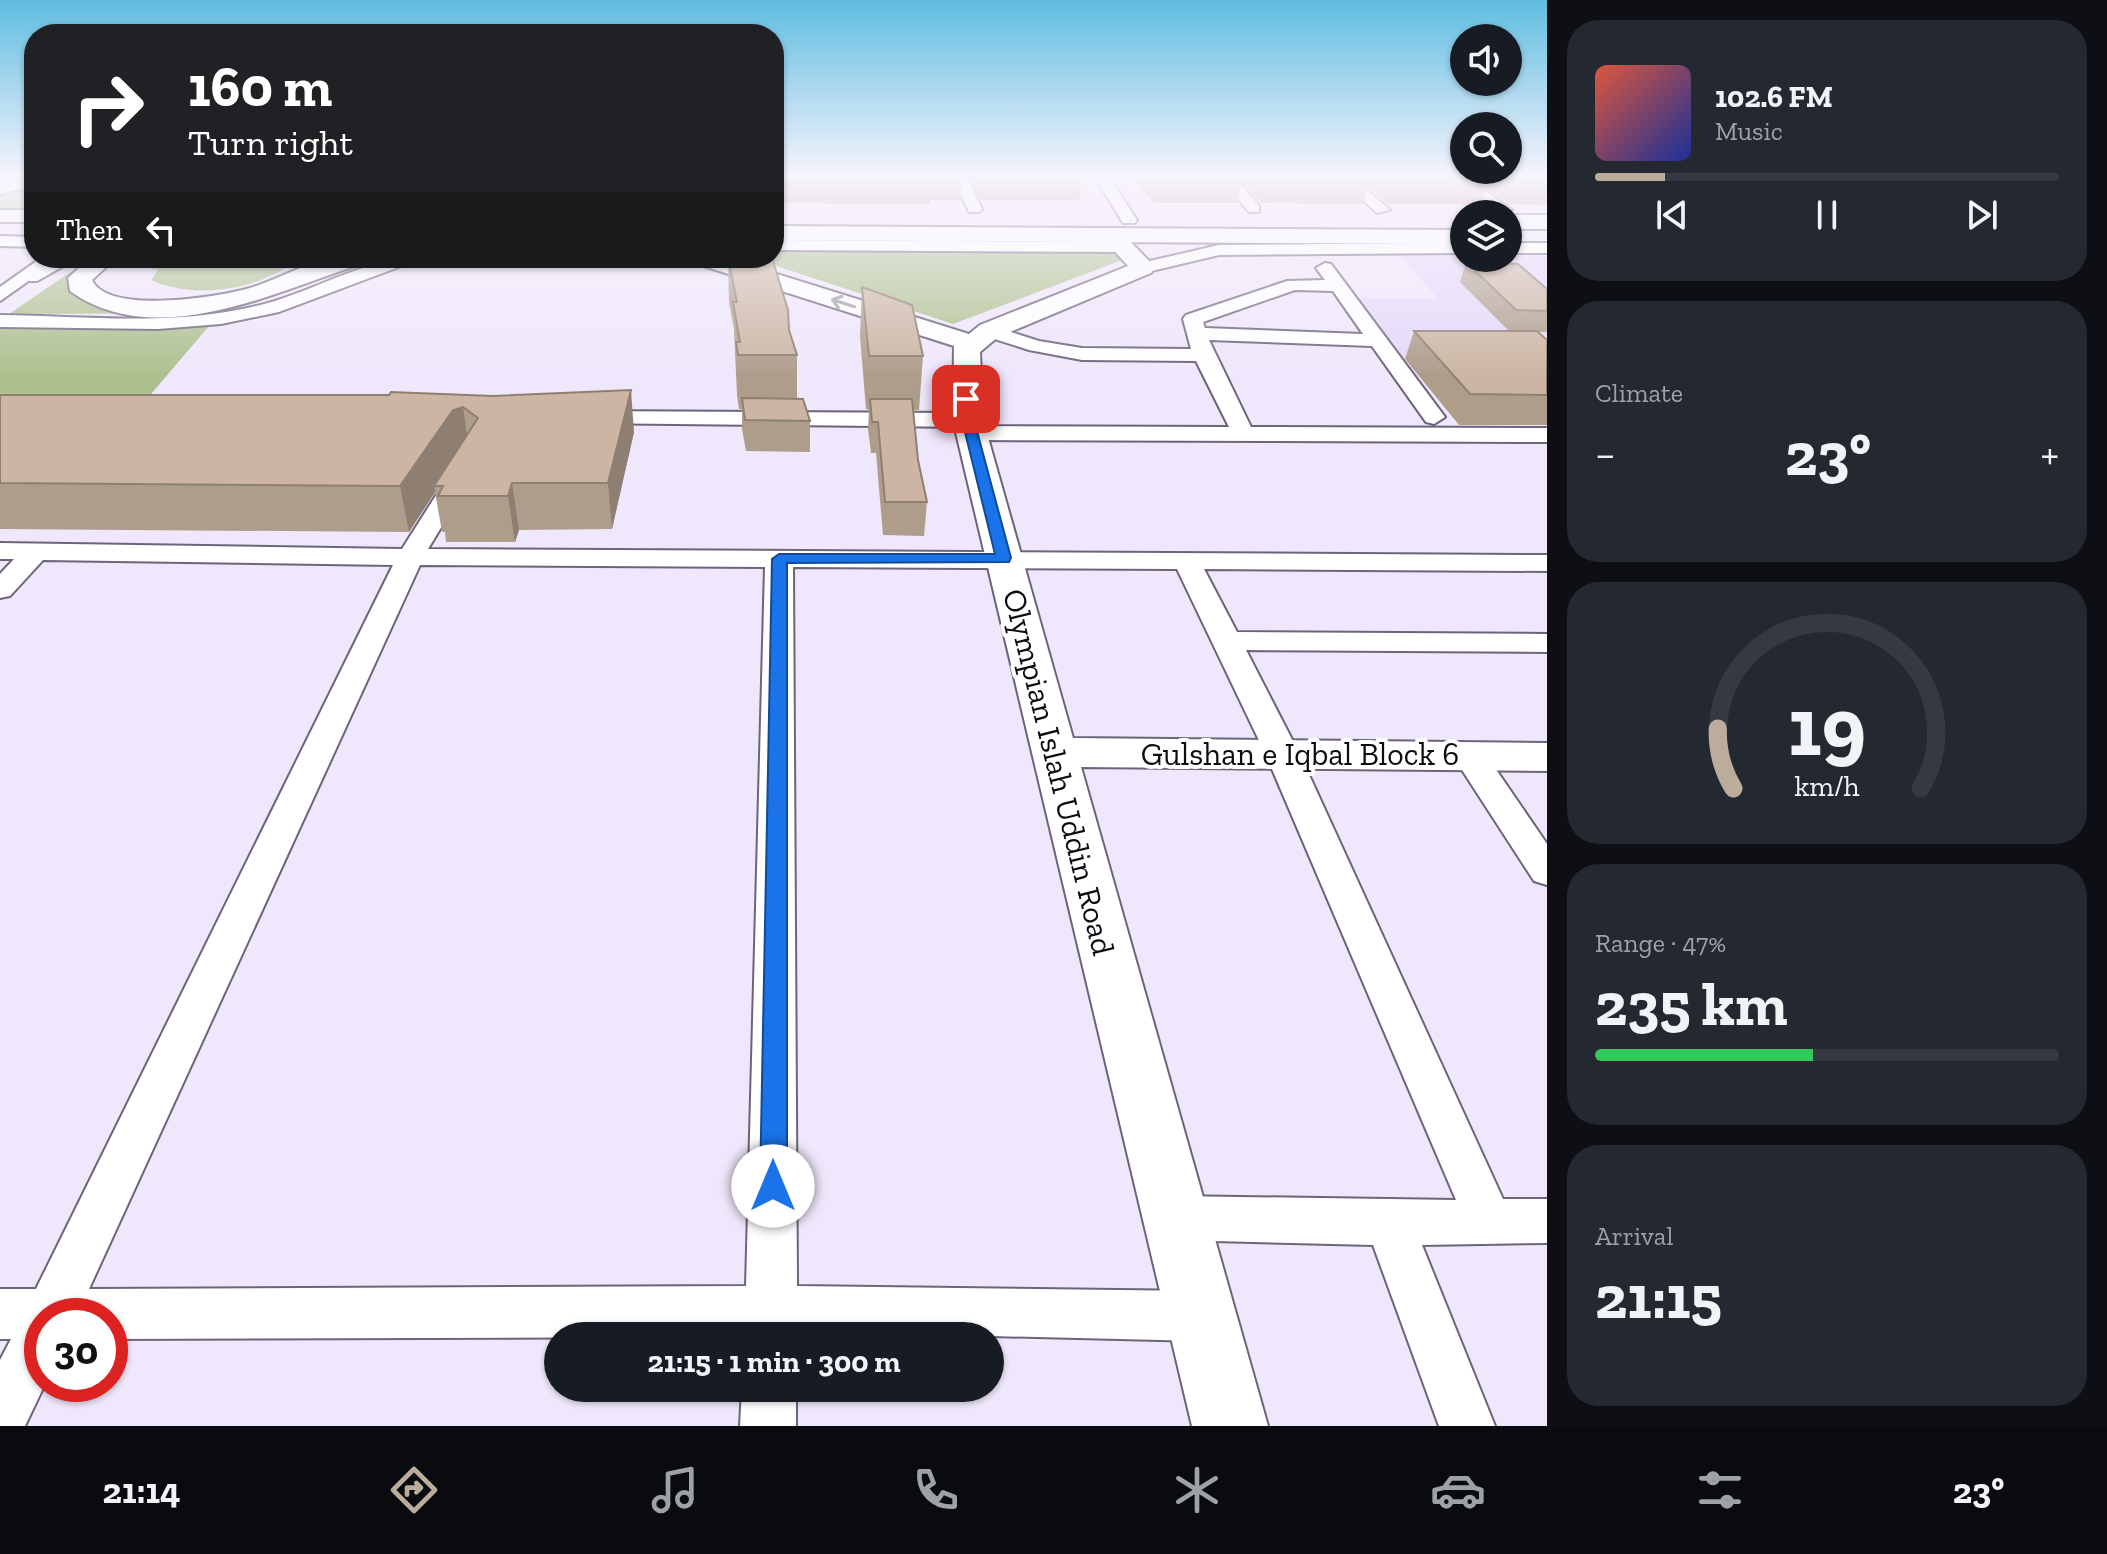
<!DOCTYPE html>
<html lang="en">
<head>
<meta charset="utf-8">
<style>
  :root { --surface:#171b24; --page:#242831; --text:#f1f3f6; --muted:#9ea1a6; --line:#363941; --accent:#bbac9c }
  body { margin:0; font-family:"Zilla Slab",serif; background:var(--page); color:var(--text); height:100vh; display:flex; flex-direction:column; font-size:30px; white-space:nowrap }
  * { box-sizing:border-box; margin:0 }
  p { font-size:26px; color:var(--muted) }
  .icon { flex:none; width:44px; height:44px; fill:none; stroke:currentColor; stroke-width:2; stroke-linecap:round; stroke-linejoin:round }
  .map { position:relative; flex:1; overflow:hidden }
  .sheet { display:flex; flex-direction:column; gap:20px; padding:20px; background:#0d0f14; width:560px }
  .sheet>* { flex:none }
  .hud { position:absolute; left:24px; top:24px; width:760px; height:244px; border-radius:32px; box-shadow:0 2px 6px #0004; background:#202124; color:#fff; overflow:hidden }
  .fabs { position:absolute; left:1450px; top:24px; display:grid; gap:16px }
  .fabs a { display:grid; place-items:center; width:72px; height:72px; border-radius:50%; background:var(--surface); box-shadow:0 2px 6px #0004; font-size:40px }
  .speed { position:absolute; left:24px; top:1298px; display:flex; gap:16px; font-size:40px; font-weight:700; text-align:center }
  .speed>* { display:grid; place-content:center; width:104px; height:104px; border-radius:50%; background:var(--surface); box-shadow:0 2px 6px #0004; line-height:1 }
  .speed .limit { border:12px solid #d22; background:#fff; color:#111 }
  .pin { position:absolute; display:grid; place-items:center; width:68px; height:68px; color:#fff; margin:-34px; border-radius:16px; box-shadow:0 4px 12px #0006 }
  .me { position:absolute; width:88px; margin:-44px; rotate:0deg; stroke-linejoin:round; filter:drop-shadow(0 0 6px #0008) }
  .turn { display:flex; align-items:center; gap:28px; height:168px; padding:0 32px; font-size:36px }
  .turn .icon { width:104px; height:104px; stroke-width:2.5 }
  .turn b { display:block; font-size:56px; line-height:68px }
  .then { display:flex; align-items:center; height:76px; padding:0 32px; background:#0003; gap:16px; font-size:30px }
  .big { font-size:60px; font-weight:700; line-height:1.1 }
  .sheet .tile { flex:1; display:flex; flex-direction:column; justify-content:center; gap:12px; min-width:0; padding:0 28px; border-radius:32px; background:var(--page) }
  .sheet .dial { align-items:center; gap:0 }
  .dial svg { height:208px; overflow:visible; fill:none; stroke:var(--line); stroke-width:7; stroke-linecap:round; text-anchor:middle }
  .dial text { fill:var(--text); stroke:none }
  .song { display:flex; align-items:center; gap:24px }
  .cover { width:96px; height:96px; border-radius:12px; background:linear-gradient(135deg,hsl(10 70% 55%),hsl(230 70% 35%)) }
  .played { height:8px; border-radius:4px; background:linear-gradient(90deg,var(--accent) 15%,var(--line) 15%) }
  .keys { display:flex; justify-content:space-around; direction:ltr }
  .heat { display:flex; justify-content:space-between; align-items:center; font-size:44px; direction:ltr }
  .charge { height:12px; border-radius:6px; background:linear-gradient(90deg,#34c759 47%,var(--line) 0) }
  .trip { position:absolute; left:544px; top:1322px; width:460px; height:80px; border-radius:40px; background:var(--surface); box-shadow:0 2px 6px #0004; font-weight:700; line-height:80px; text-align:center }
  .dock { display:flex; height:128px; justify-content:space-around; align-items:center; background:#090b0e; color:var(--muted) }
  .dock .icon { width:56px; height:56px }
  .dock .on { color:var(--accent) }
  .dock b { font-size:36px; color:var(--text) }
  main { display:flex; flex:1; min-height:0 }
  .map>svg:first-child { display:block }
</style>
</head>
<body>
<main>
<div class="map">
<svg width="1547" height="1426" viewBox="0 0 1547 1426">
  <rect width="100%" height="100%" fill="#efe7fb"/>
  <path fill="#e5d8f9" d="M1398,254h66v4l83,-3v123l-20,-19h-122l-49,-61 82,1z"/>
  <path fill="#adc18e" d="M34,186v24h-34v-17z
    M774,250l353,3 3,4 -177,67 -201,-66h22z
    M91,258l-18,34 14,11 17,5 136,-4 -35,9 -196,1z
    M145,258h147l1,4c-35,29 -102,37 -142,18l7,-10 -20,-5z
    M0,325l209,1 -69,81h-140z"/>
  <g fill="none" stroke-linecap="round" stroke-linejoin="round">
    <g stroke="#6d647a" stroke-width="4">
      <path id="street" d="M953,177h14l15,32 -3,3h-10z
        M1095,177h14l28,43 -2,3h-12z
        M1220,177h15l24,29v6h-10z
        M1337,177h15l38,33 -13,3z
        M1451,177h16l45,33 -13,3z
        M0,236l34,1v10l-34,-1z
        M774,240l348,2 8,5 -8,5 -348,-2z
        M1464,243v10l-245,2 -76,18 -9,-5 3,-4 82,-19z
        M1508,243h39v10h-39z
        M41,258h20l-61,43v-14z
        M423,258l-144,54 -58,12 -63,5 -158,-2v-12c83,1 170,11 252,-8 61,-13 107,-49 171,-49z
        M1325,263l6,1 114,153 -11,7 -8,-2 -54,-76 -163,-6 42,87 296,1v14l-576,-2 -11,-7 11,-7 258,1 -33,-66 -114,-1 -53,-10 -47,-15 -3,-4 10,-6 50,16 43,7 109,1 -8,-30 3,-4 101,-34 38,-1 -9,-12zM1295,290l38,1 30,43 -158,-6 -2,-6z
        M591,411l377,2 11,7 -11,7 -385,-4 -3,-5 3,-5z
        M461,468l12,7 -45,74 1119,6v16l-343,-2 33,63 310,2v18l-301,-2 54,105 203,444h44v44l-125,2 73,181h-56l-66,-181 -199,-5 -17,-6 -7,-16 7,-16 17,-6 282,4 -190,-445 -89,-186 -384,-2 4,719 404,5 18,7 8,18 -8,18 -18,7 -211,-5 -880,3v-23h-68l3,68 -20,42h-25v-66l11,-21h-11v-50h36l357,-724 -350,-5 -33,36 -10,2v-24l14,-15h-14v-16l402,6 50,-79zM420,565l345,2 -19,719 -657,3z
        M1470,746l12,3 65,95v41l-13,-4 -81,-125 5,-7z
        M742,1388h54v38h-56z"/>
    </g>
    <g stroke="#6d647a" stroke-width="4">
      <path id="secondary" d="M1111,228l8,2 32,33 4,5 -4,5 -153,64 -18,15 3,68 90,318 474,5v28l-466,-4 187,659h-76l-239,-1006 1,-74 -260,-83 -4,-5h36l243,76 11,-9 148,-59 -28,-31z"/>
    </g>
    <g stroke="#6d647a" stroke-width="4">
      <path id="primary" d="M22,177h12v9l-34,8v-12z
        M0,210h34v12h-34z
        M1508,215h39v14h-39z
        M774,226l690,4v14l-690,-4z
        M47,258h31l-41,23h-18l-3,-5z
        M90,258h26l-24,22c16,35 127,17 158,8 27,-8 53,-24 81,-30 11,-2 25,0 37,0l-4,5c-87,28 -208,90 -294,28l-2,-13z"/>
    </g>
    <use href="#street" fill="#fff" fill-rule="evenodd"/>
    <use href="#secondary" fill="#fff" fill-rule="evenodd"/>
    <use href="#primary" fill="#fff" fill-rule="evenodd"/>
  </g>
  <path fill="#af9d8c" d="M777,177h185l-2,23h-30v4l-153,-1z
    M969,177h113l-3,23h-98z
    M1132,177h415v28l-38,-1 -22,-16 -5,16h-94l-21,-18 -4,18 -102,-1 -19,-21 -4,21h-85z
    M728,258l61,72 8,25v44l13,22v31l-64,-1 -4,-22v-20h-3l-2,-14 -3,-66 -5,-27z
    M1466,262l81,27v43h-9l9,8v85h-88l-54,-66 9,-28h95l-49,-49z
    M862,287l61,69 -4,54h-6l5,50 9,42 -3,34 -41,-1 -7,-82h-5l-3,-24 1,-19 -3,-1 -6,-73z
    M0,395l493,1 141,36 -22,97 -93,1 -4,12h-69l-1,-10h-3l-7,-40 -26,40 -409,-3z"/>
  <path fill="#8f7f72" d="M631,390l3,42 -22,97 -4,-46z
    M463,407l6,43 -35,36 1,6 -26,40 -9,-46 53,-76z
    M512,483l7,47 -4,12 -7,-46z"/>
  <path fill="#ccb6a3" stroke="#8f7f72" stroke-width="2" d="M728,258h44l16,52 1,20 8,25h-59l-2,-13h4l-7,-40h4z
    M1466,262l52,2 29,25v22l-31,-1z
    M862,287l50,18 11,51h-54z
    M1414,331h123l10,9v55l-77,-1z
    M631,390l-23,93h-96l-4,13h-70l5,-10h-9l44,-68 -15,-11 -10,3 -53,76 -400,-3v-88h389l2,-3 102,4z
    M742,398l61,1 7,22 -65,-1z
    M870,399h42l6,61 9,42h-42l-7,-80h-6z"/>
  <defs><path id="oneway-shaft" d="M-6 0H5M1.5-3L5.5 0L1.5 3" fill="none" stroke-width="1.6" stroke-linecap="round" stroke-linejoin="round" transform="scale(2)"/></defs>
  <use stroke="#9f9da1" href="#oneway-shaft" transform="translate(843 303) rotate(-162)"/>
  <linearGradient id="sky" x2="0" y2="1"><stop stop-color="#5fbde1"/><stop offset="0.47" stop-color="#f8f4fd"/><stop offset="1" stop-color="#f8f4fd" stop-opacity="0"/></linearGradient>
  <rect width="1547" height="376" fill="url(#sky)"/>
  <path fill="#1a73e8" stroke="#114b97" stroke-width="2" d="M966,395l7,4 1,21 37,138 -2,4 -222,1v623l-4,8 -10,4 -9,-4 -4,-8 12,-627 7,-5h216l-33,-134 -2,-21z"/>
  <g text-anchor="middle" stroke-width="8" stroke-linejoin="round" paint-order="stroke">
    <g font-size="32" fill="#0e0b13" stroke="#fff">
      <text x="1300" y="765">Gulshan e Iqbal Block 6</text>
      <text transform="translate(1059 772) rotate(76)" y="11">Olympian Islah Uddin Road</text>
    </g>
  </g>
</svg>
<div class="fabs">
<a><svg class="icon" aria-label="sound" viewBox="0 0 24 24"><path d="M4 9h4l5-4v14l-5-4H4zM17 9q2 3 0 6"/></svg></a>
<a><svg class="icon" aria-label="search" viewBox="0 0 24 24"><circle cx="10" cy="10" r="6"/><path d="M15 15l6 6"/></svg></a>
<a><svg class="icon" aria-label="layers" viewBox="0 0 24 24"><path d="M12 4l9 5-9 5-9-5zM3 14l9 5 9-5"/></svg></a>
</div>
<div class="speed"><div class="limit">30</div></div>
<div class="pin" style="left:966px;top:399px;background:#d93025"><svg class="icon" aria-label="arrive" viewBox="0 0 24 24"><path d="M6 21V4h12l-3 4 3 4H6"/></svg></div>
<svg class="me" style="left:773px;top:1186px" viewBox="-20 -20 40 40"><circle r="19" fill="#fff"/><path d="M0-13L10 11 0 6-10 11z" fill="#1a73e8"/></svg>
<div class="trip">21:15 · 1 min · 300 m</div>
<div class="hud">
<div class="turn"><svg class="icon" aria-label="right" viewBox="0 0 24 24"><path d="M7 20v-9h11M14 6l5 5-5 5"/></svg><div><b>160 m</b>Turn right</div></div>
<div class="then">Then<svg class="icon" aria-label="left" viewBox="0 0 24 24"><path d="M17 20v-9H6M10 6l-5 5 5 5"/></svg></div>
</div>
</div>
<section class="sheet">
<div class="tile">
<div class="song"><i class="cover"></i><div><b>102.6 FM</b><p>Music</p></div></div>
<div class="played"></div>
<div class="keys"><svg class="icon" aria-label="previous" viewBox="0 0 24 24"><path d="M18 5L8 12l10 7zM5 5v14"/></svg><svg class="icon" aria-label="pause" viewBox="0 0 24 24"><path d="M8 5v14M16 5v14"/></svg><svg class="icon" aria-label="next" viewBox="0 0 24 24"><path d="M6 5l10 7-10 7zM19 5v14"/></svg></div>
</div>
<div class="tile"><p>Climate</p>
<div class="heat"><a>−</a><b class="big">23°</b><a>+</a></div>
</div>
<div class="tile dial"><svg viewBox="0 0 100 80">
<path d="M14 69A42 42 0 1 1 86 69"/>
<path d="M14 69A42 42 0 0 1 8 46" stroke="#bbac9c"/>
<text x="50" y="56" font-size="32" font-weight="700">19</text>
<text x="50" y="72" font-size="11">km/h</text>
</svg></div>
<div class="tile"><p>Range · 47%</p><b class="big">235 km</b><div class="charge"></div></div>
<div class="tile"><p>Arrival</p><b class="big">21:15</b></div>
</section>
</main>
<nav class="dock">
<b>21:14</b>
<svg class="icon on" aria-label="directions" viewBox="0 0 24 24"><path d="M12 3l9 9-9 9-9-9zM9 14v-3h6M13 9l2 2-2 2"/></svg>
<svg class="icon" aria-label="music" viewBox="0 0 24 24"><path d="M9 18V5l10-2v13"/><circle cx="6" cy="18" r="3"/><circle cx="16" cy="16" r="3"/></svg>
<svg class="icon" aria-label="phone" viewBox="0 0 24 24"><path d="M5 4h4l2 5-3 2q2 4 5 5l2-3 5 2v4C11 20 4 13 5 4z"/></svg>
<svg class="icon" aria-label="climate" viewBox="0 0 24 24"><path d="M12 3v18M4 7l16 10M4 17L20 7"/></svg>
<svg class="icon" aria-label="car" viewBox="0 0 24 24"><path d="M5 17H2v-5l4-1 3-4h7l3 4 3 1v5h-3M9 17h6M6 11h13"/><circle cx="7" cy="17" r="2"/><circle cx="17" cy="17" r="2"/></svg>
<svg class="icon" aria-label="filters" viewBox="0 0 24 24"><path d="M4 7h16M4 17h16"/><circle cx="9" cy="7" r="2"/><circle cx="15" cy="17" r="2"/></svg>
<b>23°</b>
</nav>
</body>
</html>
